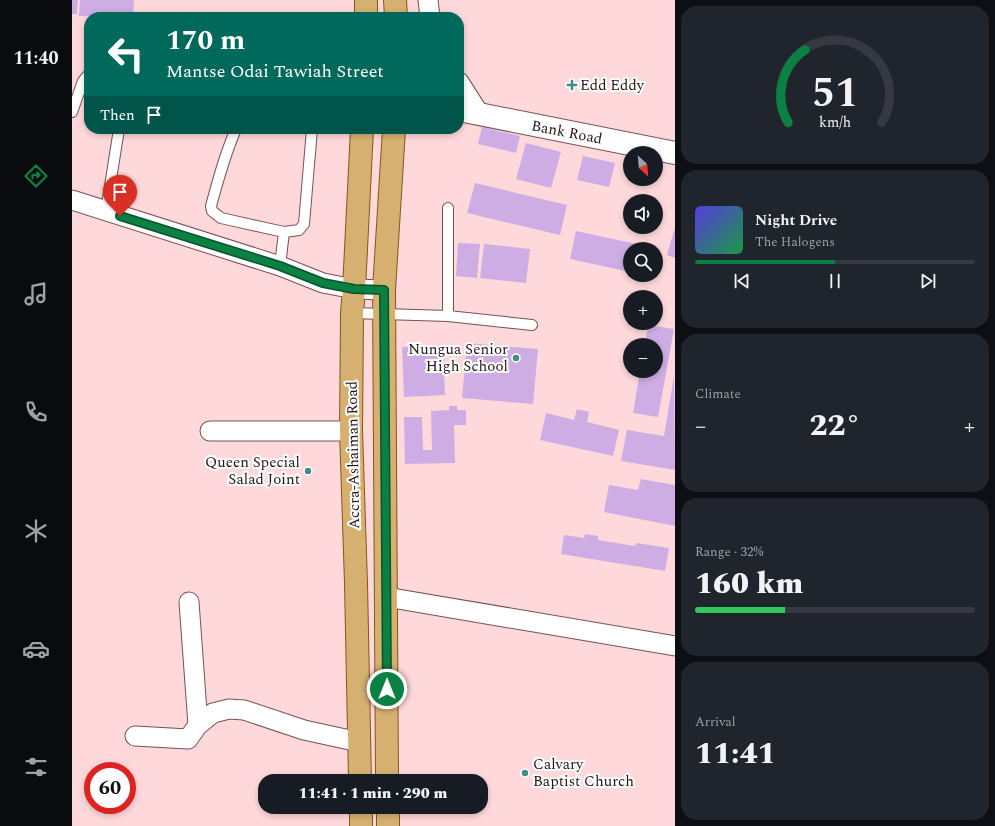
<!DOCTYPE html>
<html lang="en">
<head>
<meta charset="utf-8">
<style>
  :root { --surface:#171b24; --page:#20242c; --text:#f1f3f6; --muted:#9ea1a6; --line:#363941; --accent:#0b8043 }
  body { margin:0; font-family:Spectral,serif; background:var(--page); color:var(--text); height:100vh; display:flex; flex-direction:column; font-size:15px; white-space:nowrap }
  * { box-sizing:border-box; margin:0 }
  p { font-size:13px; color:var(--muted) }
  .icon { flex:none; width:22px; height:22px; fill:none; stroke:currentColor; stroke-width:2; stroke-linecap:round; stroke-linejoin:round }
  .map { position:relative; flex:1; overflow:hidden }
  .panel { display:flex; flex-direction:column; gap:6px; padding:6px; background:#0d0f14; width:320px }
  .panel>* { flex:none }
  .guide { position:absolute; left:12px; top:12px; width:380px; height:122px; border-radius:16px; box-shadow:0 2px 6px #0003; background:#00695c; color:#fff; overflow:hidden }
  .needle { width:26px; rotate:154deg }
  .controls { position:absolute; left:551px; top:146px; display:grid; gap:8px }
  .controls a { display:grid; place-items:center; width:40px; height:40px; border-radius:50%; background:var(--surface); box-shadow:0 2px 6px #0003; font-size:20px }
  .speed { position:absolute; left:12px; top:762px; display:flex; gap:8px; font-size:20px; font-weight:700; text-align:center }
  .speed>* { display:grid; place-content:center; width:52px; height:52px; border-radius:50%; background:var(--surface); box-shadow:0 2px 6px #0003; line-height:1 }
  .speed .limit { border:6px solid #d22; background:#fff; color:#111 }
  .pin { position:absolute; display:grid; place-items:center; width:34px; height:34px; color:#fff; margin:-41px -17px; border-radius:50% 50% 50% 0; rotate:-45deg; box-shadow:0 0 4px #0007 }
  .pin .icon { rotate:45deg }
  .me { position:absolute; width:44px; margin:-22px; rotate:0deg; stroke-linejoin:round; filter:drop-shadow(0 0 3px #0008) }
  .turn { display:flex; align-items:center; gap:14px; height:84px; padding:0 16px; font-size:18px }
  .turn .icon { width:52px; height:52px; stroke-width:2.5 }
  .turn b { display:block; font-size:28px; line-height:34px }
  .then { display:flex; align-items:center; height:38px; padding:0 16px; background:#0003; gap:8px; font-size:15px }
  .big { font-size:30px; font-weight:800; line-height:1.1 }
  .panel .tile { flex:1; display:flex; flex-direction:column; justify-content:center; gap:6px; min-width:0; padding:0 14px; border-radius:16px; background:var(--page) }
  .panel .dial { align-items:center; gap:0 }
  .dial svg { height:104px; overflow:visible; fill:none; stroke:var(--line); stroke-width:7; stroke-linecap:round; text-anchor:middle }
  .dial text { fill:var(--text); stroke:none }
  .song { display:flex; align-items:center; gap:12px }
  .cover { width:48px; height:48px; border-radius:6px; background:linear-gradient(135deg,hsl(250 70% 55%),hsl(140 70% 35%)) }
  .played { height:4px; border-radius:2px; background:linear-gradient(90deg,var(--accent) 50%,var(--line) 50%) }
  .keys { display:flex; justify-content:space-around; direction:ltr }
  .heat { display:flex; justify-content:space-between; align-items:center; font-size:22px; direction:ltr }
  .charge { height:6px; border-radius:3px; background:linear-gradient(90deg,#34c759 32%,var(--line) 0) }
  .trip { position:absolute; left:186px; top:774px; width:230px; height:40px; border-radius:16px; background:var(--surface); box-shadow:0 2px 6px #0003; font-weight:800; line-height:40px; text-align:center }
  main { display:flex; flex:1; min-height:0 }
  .tabs { display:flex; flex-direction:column; width:72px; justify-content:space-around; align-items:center; background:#090b0e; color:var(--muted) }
  .tabs .icon { width:28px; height:28px }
  .tabs .on { color:var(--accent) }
  .tabs b { font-size:18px; color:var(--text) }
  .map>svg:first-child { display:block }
</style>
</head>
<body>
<main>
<nav class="tabs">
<b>11:40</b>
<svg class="icon on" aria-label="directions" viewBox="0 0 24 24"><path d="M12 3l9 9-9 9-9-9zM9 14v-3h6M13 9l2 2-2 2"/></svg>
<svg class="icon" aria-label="music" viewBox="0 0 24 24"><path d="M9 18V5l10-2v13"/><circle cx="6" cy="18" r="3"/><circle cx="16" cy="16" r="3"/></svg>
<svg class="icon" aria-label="phone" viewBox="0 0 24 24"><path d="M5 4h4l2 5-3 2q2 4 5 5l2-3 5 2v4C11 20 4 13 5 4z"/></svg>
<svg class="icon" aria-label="climate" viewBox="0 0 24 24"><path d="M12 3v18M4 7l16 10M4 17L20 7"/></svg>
<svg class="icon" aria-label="car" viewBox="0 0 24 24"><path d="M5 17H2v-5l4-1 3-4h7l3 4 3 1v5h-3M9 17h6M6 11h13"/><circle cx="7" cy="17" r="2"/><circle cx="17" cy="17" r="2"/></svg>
<svg class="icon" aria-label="filters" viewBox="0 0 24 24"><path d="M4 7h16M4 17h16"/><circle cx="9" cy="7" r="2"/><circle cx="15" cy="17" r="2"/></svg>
</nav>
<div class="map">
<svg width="603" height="826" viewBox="0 0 603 826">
  <rect width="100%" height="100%" fill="#ffd8db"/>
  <path fill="#ceade4" d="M0,0h6l-1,14h-5z
    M8,0h54l-1,17 -54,-1z
    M410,127l38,9 -4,17 -38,-9z
    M454,143l35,9 -10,36 -35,-9z
    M511,156l32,7 -6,24 -32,-7z
    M403,183l92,22 -7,30 -93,-22z
    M603,227v31l-8,-3z
    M504,231l79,17v1h-25v23l-60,-13z
    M386,243l22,1 -3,34 -21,-2z
    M412,244l46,5 -4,34 -46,-5z
    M584,248l4,1 -3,13h-1z
    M576,325l26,4 -16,88 -25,-4 6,-36 -7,-2 1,-4h23v-26h-11z
    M395,343l71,6 -5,55 -71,-6z
    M371,346l2,49 -41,2 -2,-50z
    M602,376l1,94 -54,-9 6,-31 37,6z
    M377,406h8v4h9v15h-12l1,38 -50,1 -1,-47h18l1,33h9l-1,-39 18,-1z
    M505,409l12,3 -2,10 32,8 -6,26 -73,-16 6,-27 28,7z
    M569,479l34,6v41l-71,-14 5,-27 29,5z
    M513,534l13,2v4l37,6 1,-3 33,5 -4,23 -104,-17 3,-19 20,3z"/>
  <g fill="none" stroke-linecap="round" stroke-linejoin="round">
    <g stroke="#785054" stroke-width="12">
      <path id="lane" d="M0,112l11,-31 6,-7
        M164,129c-11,25 -18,51 -25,77l1,5 9,7 63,14
        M34,211l13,-82
        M208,266l4,-34 15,-2 5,-6 8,-95
        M280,313l96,3 84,9
        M376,316v-108"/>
    </g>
    <g stroke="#785054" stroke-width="21">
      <path id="street" d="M356,0l2,17
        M387,82l21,33
        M0,200l208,66 43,17 31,6 30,1
        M138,431h141
        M314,597l289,49
        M117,602l9,123
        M63,736l53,3 10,-14 15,-12 16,-4 15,1 60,20 55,12"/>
    </g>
    <g stroke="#785054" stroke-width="24">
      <path id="secondary" d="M387,110l216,43"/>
    </g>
    <g stroke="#865714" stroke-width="24">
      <path id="primary" d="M294,0v17
        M323,0l1,17
        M288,781l-4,-198 -5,-152 1,-118 2,-24 8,-160
        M315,781l-3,-491 10,-161
        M289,807v19
        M316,807v19"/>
    </g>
    <use href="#lane" stroke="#fff" stroke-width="10"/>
    <use href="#street" stroke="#fff" stroke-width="19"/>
    <use href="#secondary" stroke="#fff" stroke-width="22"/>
    <use href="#primary" stroke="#d6b071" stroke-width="22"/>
  </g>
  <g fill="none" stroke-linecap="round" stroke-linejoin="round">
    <g stroke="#07532c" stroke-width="10">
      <path id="route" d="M48,216l160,50 43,17 31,6 30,1 3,399"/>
    </g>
    <use href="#route" stroke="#0b8043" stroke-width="7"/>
  </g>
  <g fill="#448c89" stroke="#fff" stroke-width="1.5">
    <path d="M498 79h4v4h4v4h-4v4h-4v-4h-4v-4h4z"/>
    <circle cx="444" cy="358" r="4"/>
    <circle cx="236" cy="471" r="4"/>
    <circle cx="453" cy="773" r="4"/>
  </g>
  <g text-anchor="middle" stroke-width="4" stroke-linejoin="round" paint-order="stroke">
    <g font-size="15" fill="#241315" stroke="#fff" text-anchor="start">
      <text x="508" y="90">Edd Eddy</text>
      <text x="436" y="354" text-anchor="end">Nungua Senior<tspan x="436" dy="17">High School</tspan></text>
      <text x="228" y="467" text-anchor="end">Queen Special<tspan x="228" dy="17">Salad Joint</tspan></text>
      <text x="461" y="769">Calvary<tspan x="461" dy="17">Baptist Church</tspan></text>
    </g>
    <g font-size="15" fill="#241315" stroke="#fff">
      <text transform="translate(495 132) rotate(11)" y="5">Bank Road</text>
      <text transform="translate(281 455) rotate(-91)" y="5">Accra-Ashaiman Road</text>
    </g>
  </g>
</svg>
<div class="controls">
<a><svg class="needle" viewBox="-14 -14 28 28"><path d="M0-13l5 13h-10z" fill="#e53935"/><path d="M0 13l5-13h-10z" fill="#9ea1a6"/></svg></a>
<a><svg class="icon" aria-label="sound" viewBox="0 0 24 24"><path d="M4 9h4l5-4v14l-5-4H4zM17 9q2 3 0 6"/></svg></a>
<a><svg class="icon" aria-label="search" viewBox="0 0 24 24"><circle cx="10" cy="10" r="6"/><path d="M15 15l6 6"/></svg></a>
<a>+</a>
<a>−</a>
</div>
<div class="speed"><div class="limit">60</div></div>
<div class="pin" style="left:48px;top:216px;background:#d93025"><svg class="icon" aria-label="arrive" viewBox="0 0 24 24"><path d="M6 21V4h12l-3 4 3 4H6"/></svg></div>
<svg class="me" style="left:315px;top:689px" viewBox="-20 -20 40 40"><circle r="17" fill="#0b8043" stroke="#fff" stroke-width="3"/><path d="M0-11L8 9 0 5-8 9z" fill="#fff"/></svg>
<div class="trip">11:41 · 1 min · 290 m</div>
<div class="guide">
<div class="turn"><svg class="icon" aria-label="left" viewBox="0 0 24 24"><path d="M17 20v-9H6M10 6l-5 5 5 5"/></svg><div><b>170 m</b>Mantse Odai Tawiah Street</div></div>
<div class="then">Then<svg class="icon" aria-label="arrive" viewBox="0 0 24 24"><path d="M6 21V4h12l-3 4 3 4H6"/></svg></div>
</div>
</div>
<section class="panel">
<div class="tile dial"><svg viewBox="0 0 100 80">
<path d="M14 69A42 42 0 1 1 86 69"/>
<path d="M14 69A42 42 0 0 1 27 13" stroke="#0b8043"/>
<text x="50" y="56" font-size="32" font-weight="700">51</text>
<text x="50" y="72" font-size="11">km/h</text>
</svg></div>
<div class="tile">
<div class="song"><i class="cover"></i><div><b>Night Drive</b><p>The Halogens</p></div></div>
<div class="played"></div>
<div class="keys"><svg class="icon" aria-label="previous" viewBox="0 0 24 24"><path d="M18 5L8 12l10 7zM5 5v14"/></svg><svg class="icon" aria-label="pause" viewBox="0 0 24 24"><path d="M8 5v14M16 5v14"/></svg><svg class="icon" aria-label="next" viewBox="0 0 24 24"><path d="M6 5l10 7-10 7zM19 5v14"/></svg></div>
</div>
<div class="tile"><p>Climate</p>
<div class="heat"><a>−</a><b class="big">22°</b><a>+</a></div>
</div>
<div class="tile"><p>Range · 32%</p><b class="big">160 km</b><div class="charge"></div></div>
<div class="tile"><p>Arrival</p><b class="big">11:41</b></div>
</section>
</main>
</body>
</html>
